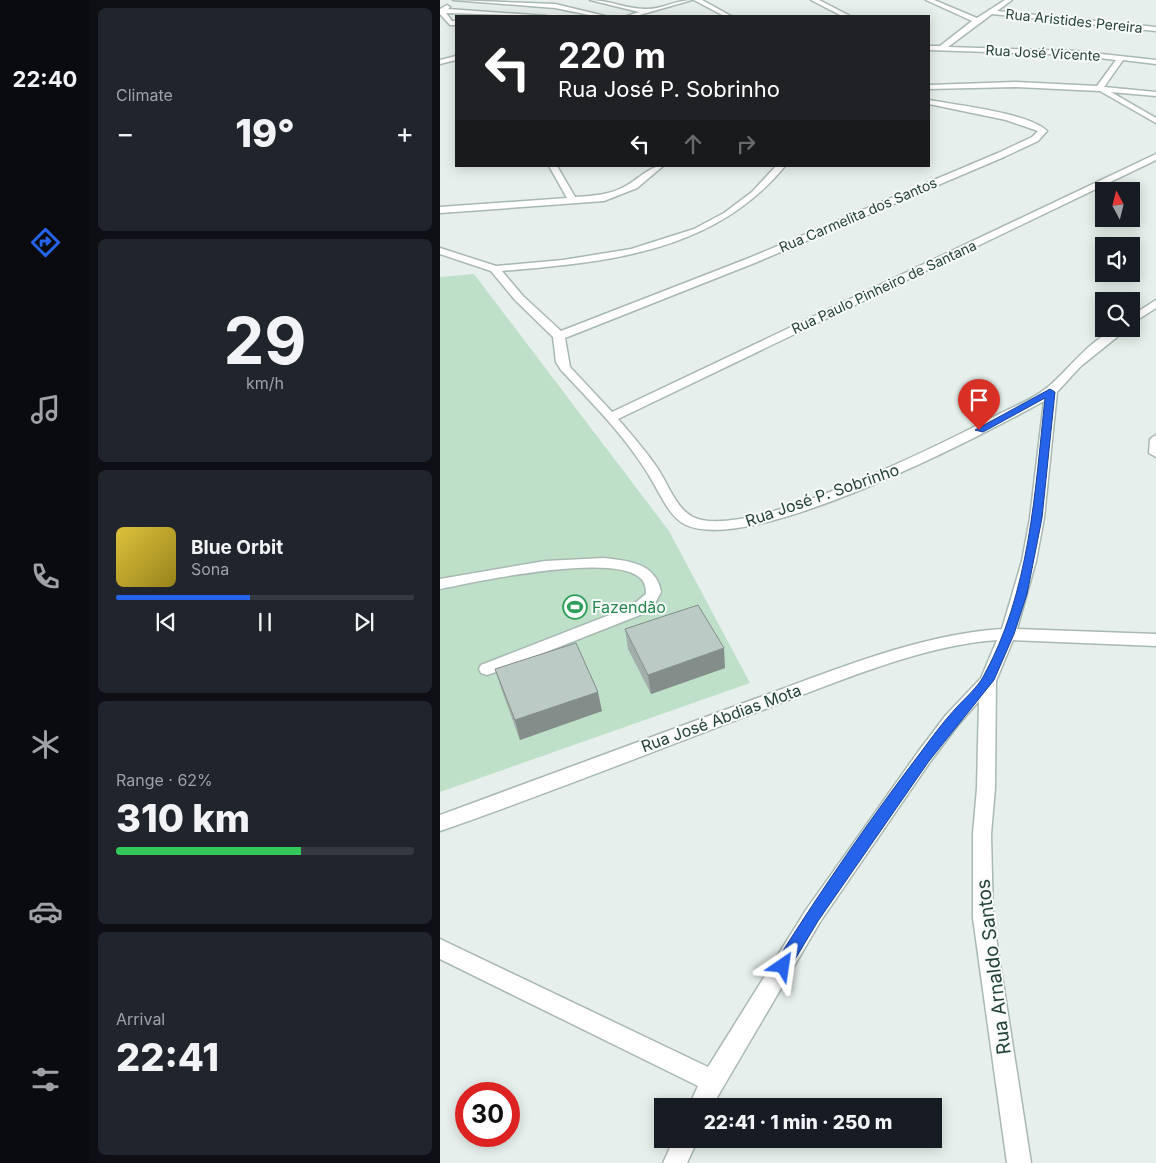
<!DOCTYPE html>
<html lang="en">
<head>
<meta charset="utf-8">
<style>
  :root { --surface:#171b24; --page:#20242c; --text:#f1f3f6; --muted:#9ea1a6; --line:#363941; --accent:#2563eb }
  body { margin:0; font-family:Inter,sans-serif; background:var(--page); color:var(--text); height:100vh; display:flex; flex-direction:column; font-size:19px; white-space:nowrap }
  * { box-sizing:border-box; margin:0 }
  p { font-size:16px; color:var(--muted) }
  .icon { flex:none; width:28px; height:28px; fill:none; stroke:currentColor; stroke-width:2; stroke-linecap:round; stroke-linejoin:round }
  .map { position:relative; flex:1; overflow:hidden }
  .panel { display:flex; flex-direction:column; gap:8px; padding:8px; background:#0d0f14; width:350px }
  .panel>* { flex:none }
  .top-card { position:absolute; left:15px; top:15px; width:475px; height:152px; border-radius:0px; box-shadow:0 2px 12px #0003; background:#202124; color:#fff; overflow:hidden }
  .needle { width:32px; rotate:353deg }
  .fabs { position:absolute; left:655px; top:182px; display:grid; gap:10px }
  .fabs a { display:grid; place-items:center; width:45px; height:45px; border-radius:0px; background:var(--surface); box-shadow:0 2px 12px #0003; font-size:25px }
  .speed { position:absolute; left:15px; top:1082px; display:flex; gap:10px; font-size:25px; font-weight:700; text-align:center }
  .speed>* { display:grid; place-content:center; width:65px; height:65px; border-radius:50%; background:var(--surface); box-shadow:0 2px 12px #0003; line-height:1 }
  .speed .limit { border:8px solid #d22; background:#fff; color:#111 }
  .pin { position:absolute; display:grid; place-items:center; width:42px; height:42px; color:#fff; margin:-51px -21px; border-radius:50% 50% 50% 0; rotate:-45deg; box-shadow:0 0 5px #0007 }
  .pin .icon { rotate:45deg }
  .me { position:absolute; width:55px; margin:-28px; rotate:32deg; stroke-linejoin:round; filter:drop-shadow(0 0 4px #0008) }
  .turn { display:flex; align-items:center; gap:18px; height:105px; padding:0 20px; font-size:22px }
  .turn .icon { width:65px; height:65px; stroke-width:2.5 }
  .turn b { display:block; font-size:35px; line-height:42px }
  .lanes { display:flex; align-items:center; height:48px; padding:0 20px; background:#0003; justify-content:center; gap:25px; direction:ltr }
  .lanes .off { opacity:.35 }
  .big { font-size:38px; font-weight:800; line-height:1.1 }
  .panel .tile { flex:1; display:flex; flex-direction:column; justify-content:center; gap:8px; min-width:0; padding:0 18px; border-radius:8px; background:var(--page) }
  .panel .dial { align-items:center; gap:0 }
  .dial b { font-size:65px; line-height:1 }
  .song { display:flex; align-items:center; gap:15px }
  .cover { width:60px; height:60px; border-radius:8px; background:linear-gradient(135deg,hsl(50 70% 55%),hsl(50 70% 35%)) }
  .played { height:5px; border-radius:2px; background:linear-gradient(90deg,var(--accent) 45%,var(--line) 45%) }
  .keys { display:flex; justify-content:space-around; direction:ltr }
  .heat { display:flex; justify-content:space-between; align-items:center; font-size:28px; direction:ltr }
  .charge { height:8px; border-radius:4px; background:linear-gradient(90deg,#34c759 62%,var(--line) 0) }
  .trip { position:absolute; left:214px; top:1098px; width:288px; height:50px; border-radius:0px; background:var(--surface); box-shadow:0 2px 12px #0003; font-weight:800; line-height:50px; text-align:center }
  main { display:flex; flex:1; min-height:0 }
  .tabs { display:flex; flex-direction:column; width:90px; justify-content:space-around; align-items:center; background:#090b0e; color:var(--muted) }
  .tabs .icon { width:35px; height:35px }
  .tabs .active { color:var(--accent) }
  .tabs b { font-size:22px; color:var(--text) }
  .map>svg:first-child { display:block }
</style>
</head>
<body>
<main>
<nav class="tabs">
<b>22:40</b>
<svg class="icon active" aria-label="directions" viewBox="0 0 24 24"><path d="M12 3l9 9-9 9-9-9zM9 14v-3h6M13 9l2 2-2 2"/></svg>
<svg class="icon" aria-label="music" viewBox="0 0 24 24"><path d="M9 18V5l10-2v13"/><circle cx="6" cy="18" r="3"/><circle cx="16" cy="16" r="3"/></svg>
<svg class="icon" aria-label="phone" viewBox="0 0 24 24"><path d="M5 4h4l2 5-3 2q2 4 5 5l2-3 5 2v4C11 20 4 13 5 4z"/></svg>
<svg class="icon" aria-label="climate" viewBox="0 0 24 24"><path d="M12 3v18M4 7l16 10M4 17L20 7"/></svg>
<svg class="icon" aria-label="car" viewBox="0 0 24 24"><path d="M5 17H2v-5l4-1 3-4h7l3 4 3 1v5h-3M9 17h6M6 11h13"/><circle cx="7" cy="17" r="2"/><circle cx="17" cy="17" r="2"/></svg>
<svg class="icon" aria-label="filters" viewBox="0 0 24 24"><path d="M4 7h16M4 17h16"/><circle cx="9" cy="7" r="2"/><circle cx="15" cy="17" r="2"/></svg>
</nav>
<section class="panel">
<div class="tile"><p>Climate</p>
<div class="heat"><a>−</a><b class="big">19°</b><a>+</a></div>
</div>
<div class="tile dial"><b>29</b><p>km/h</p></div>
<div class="tile">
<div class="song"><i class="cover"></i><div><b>Blue Orbit</b><p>Sona</p></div></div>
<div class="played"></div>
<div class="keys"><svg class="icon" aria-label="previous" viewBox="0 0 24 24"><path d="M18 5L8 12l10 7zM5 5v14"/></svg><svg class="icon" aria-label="pause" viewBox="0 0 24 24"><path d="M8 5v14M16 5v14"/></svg><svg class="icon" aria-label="next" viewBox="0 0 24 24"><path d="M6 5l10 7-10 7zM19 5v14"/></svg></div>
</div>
<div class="tile"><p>Range · 62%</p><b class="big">310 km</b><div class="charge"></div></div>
<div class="tile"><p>Arrival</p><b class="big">22:41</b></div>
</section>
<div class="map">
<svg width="716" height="1163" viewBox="0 0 716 1163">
  <rect width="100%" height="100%" fill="#e6efeb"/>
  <path fill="#bfe0c8" d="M34,274l195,257 81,152 -310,109v-515z"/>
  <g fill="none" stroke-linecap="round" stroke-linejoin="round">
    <g stroke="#a8b8b2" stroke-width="3">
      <path id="minor" d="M13,0l102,4 50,12h-11l-39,-8z
        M150,0c19,0 36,9 55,9 15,1 31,-9 47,-9l-56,16h-9l12,-4z
        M254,0h8l29,16h-7z
        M371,0h8l31,16h-8z
        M486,0h8l43,18 28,-18h7l-15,11 159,16v4l-164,-17 -44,33 126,4 82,9v4l-33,-4 -19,27 52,5v4l-45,-4 45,26v5l-56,-32 -85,-4 -86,2v-4l86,-3 82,4 19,-26 -42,-5 -145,-5v-4h11l32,-25z
        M7,5l3,2 -2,2 99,7 -101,-3 6,8h4v4h-6l-10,-11v-5z
        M16,56v4l-16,4v-4z
        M489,100c27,5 100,13 118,31l-9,10 -34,16 -247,105 -192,76 5,29 42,45 544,-258v6l-538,259c13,15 26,30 38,47 11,15 19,42 37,51 53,26 255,-76 308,-104 14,-7 30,-13 43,-23 23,-16 52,-63 83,-61l-46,37 -24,26 -13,126 -8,43 -19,68 139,5v12l-143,-6 -17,41 -1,107 -4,46 2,84 38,245h-24l-34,-245v-84l4,-46 2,-87 -21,24 -28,37 -110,160 -108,184h-23l9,-20 -258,-127v-20l268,128 98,-157 112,-158 28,-37 35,-37 16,-38c-73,5 -155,40 -224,66 -111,42 -221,86 -333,125v-16c104,-38 208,-77 312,-115 78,-28 167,-66 250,-71l20,-68 8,-43 14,-117c-65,36 -291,154 -358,124 -15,-7 -24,-27 -32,-41 -23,-42 -60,-79 -93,-114l-5,-8 -3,-25 -38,-37 -24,-29 -51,-17v-6l56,18 67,-6 68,-11 63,-20 30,-16 28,-21 24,-26h9c-71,87 -178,96 -283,105l21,25 38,35 188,-73 249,-105 34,-16 6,-6 -32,-11 -77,-16z
        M109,166h8l18,31c17,-1 32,-2 47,-9 14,-6 26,-22 41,-22l-26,22 -33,13 -164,12v-6l127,-9z
        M716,300v8l-25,16v-8z
        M716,435v22l-7,-4 1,-14z
        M164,558c25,3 52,5 57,34l-8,15 -13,8 -147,58 -6,2 -6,-2 -2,-4 2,-4 149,-58 16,-13c0,-6 -1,-13 -7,-17 -29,-24 -161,4 -199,12v-10l105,-18z
        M234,1139h24l-11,24h-24z"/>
    </g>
    <use href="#minor" fill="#fff" fill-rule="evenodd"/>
  </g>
  <path fill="#a1aea9" d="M185,629l100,39 -74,26 -23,-45z
    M55,669l107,42 -82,29 -19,-52z"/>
  <path fill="#838d89" d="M284,648l1,20 -74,26 -3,-19z
    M158,692l4,19 -82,29 -5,-20z"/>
  <path fill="#bbcac4" stroke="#838d89" d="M258,605l26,43 -76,27 -23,-46z
    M136,643l22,49 -83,28 -20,-51z"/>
  <path fill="#2563eb" stroke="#184099" d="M610,389l5,3 -13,126 -15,76 -13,40 -20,46 -65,81 -111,160 -30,50 -5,2 -6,-2 -2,-5 2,-6c45,-71 93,-141 144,-208 11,-15 22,-30 35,-44 9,-10 21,-20 27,-31 47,-84 52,-186 62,-279l-62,34 -8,-2z"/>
  <defs>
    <g id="stadium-ring" transform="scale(1.25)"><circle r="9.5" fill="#f7fbf9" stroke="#2e9e5b" stroke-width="1.5"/><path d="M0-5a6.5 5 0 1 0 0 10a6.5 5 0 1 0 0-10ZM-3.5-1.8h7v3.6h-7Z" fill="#2e9e5b"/></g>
  </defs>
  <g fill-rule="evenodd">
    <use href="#stadium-ring" x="135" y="607"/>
  </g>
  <g text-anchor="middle" stroke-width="4" stroke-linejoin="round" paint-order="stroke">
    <g font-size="14" fill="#24423a" stroke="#f7fbf9">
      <text transform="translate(634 21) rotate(6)" y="5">Rua Aristides Pereira</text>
      <text transform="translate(603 53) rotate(3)" y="5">Rua José Vicente</text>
      <text transform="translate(418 215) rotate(-23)" y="5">Rua Carmelita dos Santos</text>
      <text transform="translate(444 287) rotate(-25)" y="5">Rua Paulo Pinheiro de Santana</text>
    </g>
    <g font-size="16" fill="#24423a" stroke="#f7fbf9">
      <text transform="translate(382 495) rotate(-19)" y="6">Rua José P. Sobrinho</text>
      <text transform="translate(281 718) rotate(-20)" y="6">Rua José Abdias Mota</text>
    </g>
    <g font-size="16" fill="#27864d" stroke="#f7fbf9" text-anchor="start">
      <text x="152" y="613">Fazendão</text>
    </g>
    <g font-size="19" fill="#24423a" stroke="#f7fbf9">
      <text transform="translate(553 967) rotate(-97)" y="7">Rua Arnaldo Santos</text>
    </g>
  </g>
</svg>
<div class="fabs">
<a><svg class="needle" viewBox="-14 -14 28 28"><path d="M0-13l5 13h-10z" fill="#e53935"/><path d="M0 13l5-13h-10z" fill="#9ea1a6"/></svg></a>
<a><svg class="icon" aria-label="sound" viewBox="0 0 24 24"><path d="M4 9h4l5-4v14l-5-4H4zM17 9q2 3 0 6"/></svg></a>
<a><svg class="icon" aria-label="search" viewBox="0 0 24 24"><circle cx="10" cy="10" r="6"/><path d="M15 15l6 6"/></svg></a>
</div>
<div class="speed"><div class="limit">30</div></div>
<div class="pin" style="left:539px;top:430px;background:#d93025"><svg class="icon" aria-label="arrive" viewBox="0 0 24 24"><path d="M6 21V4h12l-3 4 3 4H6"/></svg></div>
<svg class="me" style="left:343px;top:966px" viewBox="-20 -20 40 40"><path d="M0-17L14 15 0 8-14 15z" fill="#2563eb" stroke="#fff" stroke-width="4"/></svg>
<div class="trip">22:41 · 1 min · 250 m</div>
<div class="top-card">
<div class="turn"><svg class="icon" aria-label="left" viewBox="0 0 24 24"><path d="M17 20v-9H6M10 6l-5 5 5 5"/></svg><div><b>220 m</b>Rua José P. Sobrinho</div></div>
<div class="lanes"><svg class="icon" aria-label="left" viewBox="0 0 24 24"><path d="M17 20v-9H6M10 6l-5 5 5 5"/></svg><svg class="icon off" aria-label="ahead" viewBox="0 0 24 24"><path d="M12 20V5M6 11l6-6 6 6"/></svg><svg class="icon off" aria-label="right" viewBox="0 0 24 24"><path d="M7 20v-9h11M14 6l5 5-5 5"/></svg></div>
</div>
</div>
</main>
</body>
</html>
